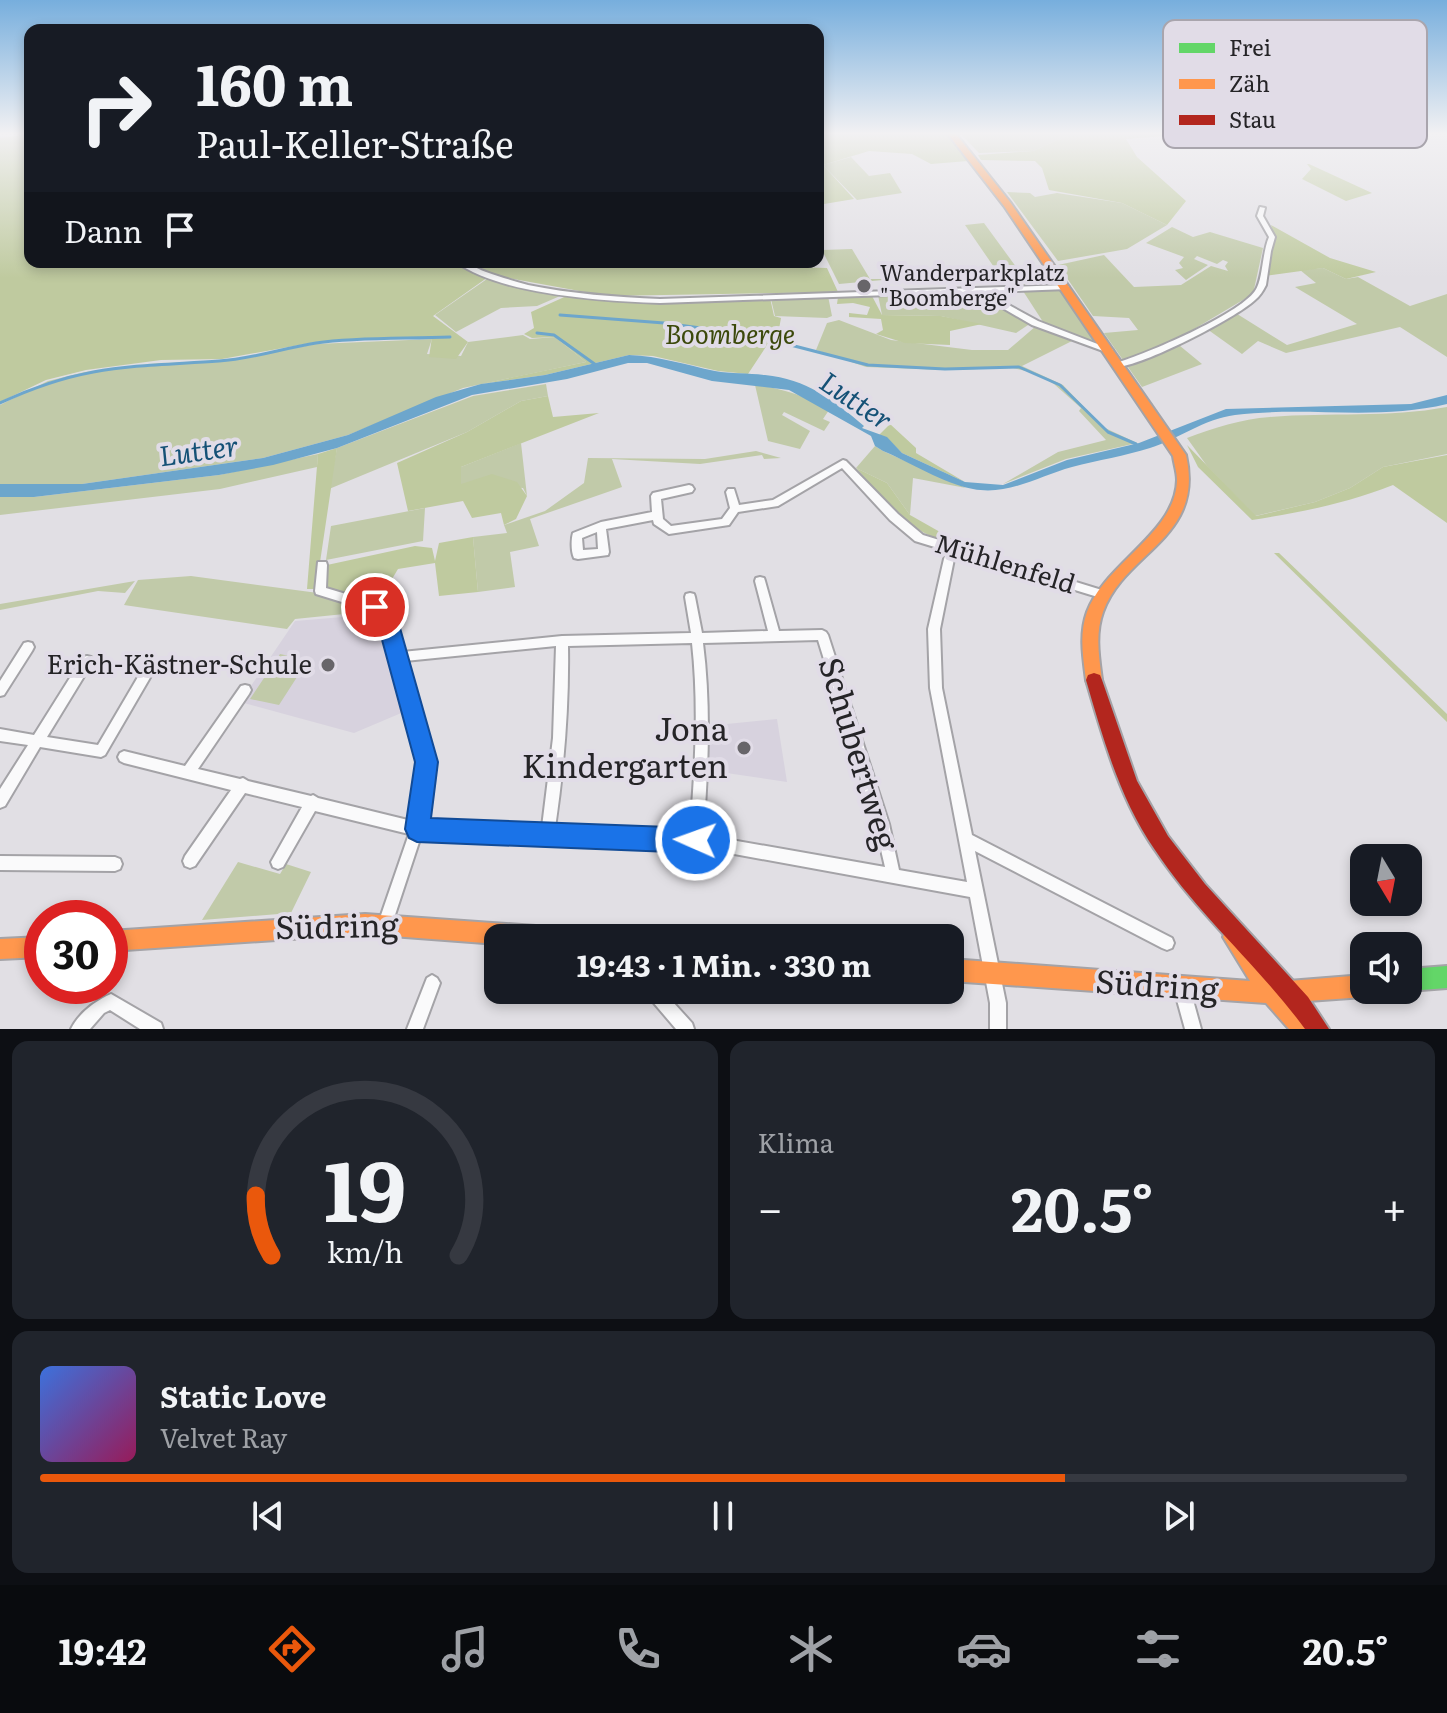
<!DOCTYPE html>
<html lang="de">
<head>
<meta charset="utf-8">
<style>
  :root { --surface:#171b24; --page:#20242c; --text:#f1f3f6; --muted:#9ea1a6; --line:#363941; --accent:#ea580c }
  body { margin:0; font-family:Literata,serif; background:var(--page); color:var(--text); height:100vh; display:flex; flex-direction:column; font-size:30px; white-space:nowrap }
  * { box-sizing:border-box; margin:0 }
  p { font-size:26px; color:var(--muted) }
  .icon { flex:none; width:44px; height:44px; fill:none; stroke:currentColor; stroke-width:2; stroke-linecap:round; stroke-linejoin:round }
  .map { position:relative; height:1029px; overflow:hidden }
  .details { display:flex; flex-direction:column; gap:12px; padding:12px; background:#0d0f14; flex:1 }
  .details>* { flex:none }
  .top-card { position:absolute; left:24px; top:24px; width:800px; height:244px; border-radius:16px; box-shadow:0 4px 12px #0003; background:#171b24; color:var(--text); overflow:hidden }
  .needle { width:52px; rotate:170deg }
  .buttons { position:absolute; left:1350px; top:844px; display:grid; gap:16px }
  .buttons a { display:grid; place-items:center; width:72px; height:72px; border-radius:16px; background:var(--surface); box-shadow:0 4px 12px #0003; font-size:40px }
  .speed { position:absolute; left:24px; top:900px; display:flex; gap:16px; font-size:40px; font-weight:700; text-align:center }
  .speed>* { display:grid; place-content:center; width:104px; height:104px; border-radius:50%; background:var(--surface); box-shadow:0 4px 12px #0003; line-height:1 }
  .speed .limit { border:12px solid #d22; background:#fff; color:#111 }
  .pin { position:absolute; display:grid; place-items:center; width:68px; height:68px; color:#fff; margin:-34px; border:4px solid #fff; border-radius:50%; box-shadow:0 2px 8px #0007 }
  .me { position:absolute; width:88px; margin:-44px; rotate:272deg; stroke-linejoin:round; filter:drop-shadow(0 0 6px #0008) }
  .turn { display:flex; align-items:center; gap:28px; height:168px; padding:0 40px; font-size:36px }
  .turn .icon { width:104px; height:104px; stroke-width:2.5 }
  .turn b { display:block; font-size:56px; line-height:68px }
  .then { display:flex; align-items:center; height:76px; padding:0 40px; background:#0003; gap:16px; font-size:30px }
  .big { font-size:60px; font-weight:700; line-height:1.1 }
  .details .widget { flex:1; display:flex; flex-direction:column; justify-content:center; gap:12px; min-width:0; padding:0 28px; border-radius:16px; background:var(--page) }
  .details .dial { align-items:center; gap:0 }
  .dial svg { height:208px; overflow:visible; fill:none; stroke:var(--line); stroke-width:7; stroke-linecap:round; text-anchor:middle }
  .dial text { fill:var(--text); stroke:none }
  .song { display:flex; align-items:center; gap:24px }
  .cover { width:96px; height:96px; border-radius:12px; background:linear-gradient(135deg,hsl(220 70% 55%),hsl(330 70% 35%)) }
  .played { height:8px; border-radius:4px; background:linear-gradient(90deg,var(--accent) 75%,var(--line) 75%) }
  .keys { display:flex; justify-content:space-around; direction:ltr }
  .heat { display:flex; justify-content:space-between; align-items:center; font-size:44px; direction:ltr }
  .details .tiles { flex:1; display:grid; gap:12px; grid-template-columns:1fr 1fr }
  .widget:last-child { grid-column:span 2 }
  .trip { position:absolute; left:484px; top:924px; width:480px; height:80px; border-radius:16px; background:var(--surface); box-shadow:0 4px 12px #0003; font-weight:700; line-height:80px; text-align:center }
  .menu { display:flex; height:128px; justify-content:space-around; align-items:center; background:#090b0e; color:var(--muted) }
  .menu .icon { width:56px; height:56px }
  .menu .active { color:var(--accent) }
  .menu b { font-size:36px; color:var(--text) }
  .map>svg:first-child { display:block }
</style>
</head>
<body>
<div class="map">
<svg width="1447" height="1029" viewBox="0 0 1447 1029">
  <rect width="100%" height="100%" fill="#e1dfe4"/>
  <path fill="#d7d2de" d="M367,615l13,12 26,84 -52,22 -114,-31 55,-81z
    M777,719l10,63 -81,-12 1,-44z"/>
  <path fill="#c1caa9" d="M961,134h110l-38,17 -54,2z
    M851,157l18,19 21,-3 12,20 -45,7 -34,-35z
    M1007,192l23,1 5,4 22,-4 65,10 45,22 -40,24 -69,12z
    M984,223l46,63h-23l-42,-61z
    M1172,227l21,10 17,-5 53,16 -10,46 -79,47 28,23 -60,23 -38,-54 34,-3 -9,-12 -36,-2 -35,-51 46,-10 30,32 47,-2 30,-19 17,5 -3,-5 3,-4 -5,-2 -6,4 -20,-8 -3,3 14,6 -22,15 -11,-10 8,-2 -4,-5 5,-6 -38,-14z
    M852,249l18,30h15l7,11 -9,-10 -44,4 -17,-34z
    M1323,268l23,11 12,-2 52,29 37,-12v63l-47,-30 -114,26 -28,-12 -16,13 -35,-25 27,-17 53,33 70,-21 -62,-37 21,-4 -16,-13z
    M487,279l80,14 -30,13 -36,2 -45,24 -21,-17z
    M1023,291h37l39,54 -54,-20z
    M978,293l53,30 -15,10 -75,-17 -59,-1 -4,-20z
    M828,296l4,20 -5,2 -52,-2 -4,-17z
    M839,320l52,20 81,10h36l28,-24 36,15 -50,25 41,19 40,42 34,16 -71,16 -63,25 55,-32 48,-12 -27,-29 2,-3 -27,-24 -19,-11 -22,-5 -68,2 -79,-3 -50,-17 11,-27z
    M523,335l7,4 25,-2 31,25 -123,26 -115,47 -85,23 -181,26h-82v-79l48,-24 37,-9 74,-9 62,-1 95,-18 116,-5 -5,15 34,2 7,-14z
    M546,384l2,12 -27,5 -54,31 -138,57 8,-41 136,-52z
    M755,385c28,4 49,10 74,25l-6,9 7,3 -6,9 -40,-19 -2,3 28,16 -10,18 -32,-8z
    M1447,407v47l-64,13 -33,21 -35,14 -60,14 -48,-50 -20,-28c27,-10 54,-19 83,-21 60,-5 118,1 177,-10z
    M521,443l6,53 -4,-8 -63,-4 1,-17z
    M875,446l8,5 83,37 -53,-10 -3,37 -23,-32 -31,-15z
    M756,451l25,7 -17,1 -2,-4 -62,9 -88,-5 10,28 -92,32 9,27 -29,6 5,35 -37,5 -5,-55 34,-4 -3,-8 41,-14 39,-28 4,-25 117,1z
    M318,454l-1,13 -97,22 -220,26v-18h34l185,-22z
    M425,508l-2,33 -97,19 5,-34z
    M191,576l127,17 56,18 -79,8 -8,10 -163,-24 14,-25z
    M135,581l-10,12 -27,-2 -98,19v-6z
    M280,654l28,6 -29,45 -29,-6z
    M238,862l42,12 6,-10 25,8 -20,41 -89,7z"/>
  <path fill="#bfca9f" d="M30,134v128h714l16,4 67,2 11,24 -231,4 -116,-21 -58,41 35,26 -12,17 -27,-2 3,-20 -116,5 -94,17 -61,1 -75,10 -40,10 -46,22v-264z
    M818,134h128l22,27 -37,3 -19,-10 -43,-3 -46,14 31,34 -36,6z
    M1071,134h118l-63,5 11,18 49,44 -19,24 -45,-22 -73,-13 -7,-22 -7,-7 -54,-1 -3,-5 55,-4z
    M1307,164h2l63,29 -26,8 -44,-22 9,-10z
    M1271,225l59,33 46,14 -30,7 -23,-11 -59,8 10,-38z
    M571,294l34,7 165,-3 4,18 7,2 -4,22 -6,-1 -23,35 -30,-3 -65,-15 -24,-1 -84,20 -64,9 105,-22 -31,-25 -23,1 -8,-4 10,-6 -3,-16z
    M872,296l10,19 59,1 41,8 -32,7v14l-45,-2 -29,-9 7,-4 -2,-11 -32,-2v-4l18,2 3,-8 -17,-4 -16,1 1,-7z
    M548,396l5,21 46,-4 -138,54v17l31,-10 25,8 10,14 -11,23 -12,6 -3,-12 -29,5 -9,-17 -55,10 -11,-48 70,-31 54,-31z
    M890,424l26,24v5l49,29 -63,-29 -15,-15 -8,-3z
    M1187,445l69,71 59,-14 35,-14 33,-21 64,-12v68l-54,-38c-49,19 -91,27 -141,35l-54,-53z
    M337,448l-21,141h-9l11,-135z
    M856,468l31,15 23,32 60,34c-62,-15 -74,-36 -114,-81z
    M473,537l5,55 -39,4 -4,-33 -37,6 -21,35 -52,-15 2,-24 88,-19 17,2 3,13 4,-18z
    M1274,553h5l168,161v8z"/>
  <path fill="#6da6cc" d="M629,355c30,1 57,10 86,16 16,3 34,2 50,4 41,4 69,25 99,51l-2,2 25,9 15,16 63,29 38,3 64,-25 72,-17 87,-34 185,-5 36,-9v9c-70,17 -141,2 -212,11 -31,4 -57,24 -85,33 -25,8 -52,12 -78,19 -33,9 -64,29 -99,22 -31,-6 -61,-26 -90,-38l-8,-5 -4,-10 -82,-46 -77,-9 -65,-18h-19l-61,16 -95,16 -135,53 -64,17 -54,10 -185,22h-34v-13h82l181,-26 85,-23 88,-38 45,-13 64,-9z"/>
  <g fill="none" stroke-linecap="round" stroke-linejoin="round">
    <path stroke="#6da6cc" stroke-width="3" d="M560,315l104,8 88,12 116,30 77,4 74,-2 41,18 48,47 28,12
      M537,333l17,2 42,30
      M0,403c83,-39 131,-36 219,-42 33,-2 65,-13 97,-18 44,-6 90,-4 134,-6"/>
    <g stroke="#a4a3a7" stroke-width="4">
      <path id="street" d="M1260,207l5,1 -2,8 12,21 -4,14 -5,34c-3,6 -6,11 -11,15 -19,18 -114,67 -139,67v-4c30,-9 122,-48 139,-72 8,-11 7,-38 14,-54l-12,-21z
        M456,262c12,0 19,6 30,10 13,5 28,9 42,13 43,9 88,12 132,14l405,-14 4,2 -1,2 -83,3 53,29 75,29 -4,3 -3,-1 -74,-27 -57,-33 -315,11c-56,-2 -159,-8 -204,-41z
        M843,460l3,1 52,53 25,21 182,56 1,3 -1,3 -4,1 -186,-57 -25,-21 -48,-52 -64,38 -40,6 -9,13 -60,9 -15,-10 -1,-4 -47,9 3,23 -1,3 -30,4 -4,-1c-3,-6 -3,-19 -1,-25l28,-11 51,-10 -1,-16 2,-3 36,-8 3,1 2,3 -2,3 -31,7 2,20 8,7 51,-7 8,-11 -4,-16 2,-3h6l5,16 34,-5zM597,532l1,17 -15,1 -1,-12z
        M949,555l4,1 1,3 -14,70 2,59 30,147 200,103 2,5 -2,5 -5,2 -5,-2 -187,-97 31,152v26h-16v-26l-20,-106 -274,-50 -275,-11 -29,88 -2,5 -5,2 -5,-2 -2,-5 31,-90 -94,-23 -32,56 -5,2 -5,-2 -2,-5 31,-55 -57,-14 -50,73 -5,2 -5,-2 -2,-5 2,-5 46,-66 -107,-27 -4,-2 -2,-4 2,-4 4,-2 61,15 56,-80 4,-1 4,1 2,4 -2,4 -51,75 42,10 3,-1 5,3 63,15 2,-1 5,3 94,23 9,-59 -38,-139 -12,-12 -55,-17 -1,-3 3,-29h8l1,3 -1,23 53,16 15,17 8,31 160,-16 129,-3 -6,-36 1,-3 4,-1 4,1 1,3 7,36 66,-2 -13,-50 1,-3 4,-1 4,1 1,3 14,50 43,-1 4,2 2,3 61,189 10,46 68,12 -37,-194 -2,-59 16,-70 1,-3zM818,640l57,184 10,43 -182,-32c5,-64 8,-129 0,-192zM692,643c7,63 3,127 -2,190l-135,-5c9,-61 14,-121 13,-182zM556,646l-3,92 -11,89 -117,-4 8,-61 -28,-101z
        M28,642l4,1 2,4 -2,4 -28,44 -4,1v-15l24,-38z
        M87,656l4,1 2,4 -2,4 -44,72 51,8 47,-80 4,-1 4,1 2,4 -50,86 -4,2 -61,-10 -35,59 -5,2v-19l28,-44 -28,-4v-12l34,6 49,-78z
        M0,856l115,1 5,2 2,5 -2,5 -5,2 -115,-1z
        M432,975l5,3 3,5 -17,46h-16l20,-51z
        M1182,981l5,3 3,5 11,40h-16l-11,-40 3,-5z
        M644,990h18l30,33 2,6h-18l-29,-34z
        M111,994l50,29 2,6h-23l-30,-19 -6,3 -14,16h-19c8,-16 24,-28 40,-35z"/>
    </g>
    <g stroke="#a4a3a7" stroke-width="4">
      <path id="fast" d="M1447,966v22l-39,3 -1,-1 1,-21z"/>
    </g>
    <g stroke="#a4a3a7" stroke-width="4">
      <path id="slow" d="M948,134h8l54,68 176,253c19,84 -61,96 -83,157 -8,22 -4,45 -1,68l-2,5 -6,2 -6,-2 -2,-5c-3,-23 -7,-46 1,-68 18,-49 89,-79 90,-132 0,-8 -3,-16 -4,-24l-169,-250z
        M365,914l199,14 7,3 3,7h-76v6l-133,-10 -255,17v-20z
        M1233,927l7,3 36,52 88,-7v15h9l-1,4 -8,3 -70,5 18,19 3,8h-26l-23,-26 -316,-22v-22l300,22 -27,-44 3,-7z
        M42,937v20l-42,2v-20z"/>
    </g>
    <g stroke="#a4a3a7" stroke-width="4">
      <path id="jam" d="M1094,673l6,2 2,5 35,101 31,55 37,48 103,113 21,32h-24c-46,-63 -107,-114 -150,-179 -35,-50 -52,-112 -69,-170l2,-5z"/>
    </g>
    <use href="#street" fill="#fafafb" fill-rule="evenodd"/>
    <use href="#fast" fill="#63d668" fill-rule="evenodd"/>
    <use href="#slow" fill="#ff974d" fill-rule="evenodd"/>
    <use href="#jam" fill="#b3261e" fill-rule="evenodd"/>
  </g>
  <linearGradient id="sky" x2="0" y2="1"><stop stop-color="#77aedd"/><stop offset="0.48" stop-color="#f2f1f3"/><stop offset="1" stop-color="#f2f1f3" stop-opacity="0"/></linearGradient>
  <rect width="1447" height="278" fill="url(#sky)"/>
  <path fill="#1a73e8" stroke="#114b97" stroke-width="2" d="M375,599l7,2 16,20 40,141 -7,56 265,10 9,3 4,9 -4,9 -9,4 -279,-11 -8,-4 -4,-9 10,-67 -37,-137 -13,-18z"/>
  <g fill="#676569" stroke="#e1dce7" stroke-width="3">
    <circle cx="864" cy="286" r="8"/>
    <circle cx="328" cy="665" r="8"/>
    <circle cx="744" cy="748" r="8"/>
  </g>
  <g text-anchor="middle" stroke-width="8" stroke-linejoin="round" paint-order="stroke">
    <g font-size="22" fill="#252427" stroke="#e1dce7" text-anchor="start">
      <text x="880" y="281">Wanderparkplatz<tspan x="880" dy="25">"Boomberge"</tspan></text>
    </g>
    <g font-size="26" font-style="italic" fill="#3c490b" stroke="#e1dce7">
      <text x="730" y="344">Boomberge</text>
    </g>
    <g font-size="26" fill="#252427" stroke="#e1dce7">
      <text transform="translate(1005 564) rotate(17)" y="9">Mühlenfeld</text>
    </g>
    <g font-size="26" fill="#252427" stroke="#e1dce7" text-anchor="end">
      <text x="312" y="674">Erich-Kästner-Schule</text>
    </g>
    <g font-size="28" font-style="italic" fill="#155176" stroke="#e1dce7">
      <text transform="translate(856 401) rotate(34)" y="10">Lutter</text>
      <text transform="translate(199 451) rotate(-8)" y="10">Lutter</text>
    </g>
    <g font-size="32" fill="#252427" stroke="#e1dce7" text-anchor="end">
      <text x="728" y="741">Jona<tspan x="728" dy="37">Kindergarten</tspan></text>
    </g>
    <g font-size="32" fill="#252427" stroke="#e1dce7">
      <text transform="translate(858 754) rotate(73)" y="11">Schubertweg</text>
      <text transform="translate(337 927) rotate(-1)" y="11">Südring</text>
      <text transform="translate(1157 986) rotate(4)" y="11">Südring</text>
    </g>
  </g>
  <rect x="1163" y="20" width="264" height="128" rx="12" fill="#e1dce7" stroke="#a9a5ad" stroke-width="2"/>
  <rect x="1179" y="43" width="36" height="10" fill="#63d668"/>
  <rect x="1179" y="79" width="36" height="10" fill="#ff974d"/>
  <rect x="1179" y="115" width="36" height="10" fill="#b3261e"/>
  <g font-size="22" fill="#252427">
    <text x="1229" y="56">Frei</text>
    <text x="1229" y="92">Zäh</text>
    <text x="1229" y="128">Stau</text>
  </g>
</svg>
<div class="buttons">
<a><svg class="needle" viewBox="-14 -14 28 28"><path d="M0-13l5 13h-10z" fill="#e53935"/><path d="M0 13l5-13h-10z" fill="#9ea1a6"/></svg></a>
<a><svg class="icon" aria-label="sound" viewBox="0 0 24 24"><path d="M4 9h4l5-4v14l-5-4H4zM17 9q2 3 0 6"/></svg></a>
</div>
<div class="speed"><div class="limit">30</div></div>
<div class="pin" style="left:375px;top:607px;background:#d93025"><svg class="icon" aria-label="arrive" viewBox="0 0 24 24"><path d="M6 21V4h12l-3 4 3 4H6"/></svg></div>
<svg class="me" style="left:696px;top:840px" viewBox="-20 -20 40 40"><circle r="17" fill="#1a73e8" stroke="#fff" stroke-width="3"/><path d="M0-11L8 9 0 5-8 9z" fill="#fff"/></svg>
<div class="trip">19:43 · 1 Min. · 330 m</div>
<div class="top-card">
<div class="turn"><svg class="icon" aria-label="right" viewBox="0 0 24 24"><path d="M7 20v-9h11M14 6l5 5-5 5"/></svg><div><b>160 m</b>Paul-Keller-Straße</div></div>
<div class="then">Dann<svg class="icon" aria-label="arrive" viewBox="0 0 24 24"><path d="M6 21V4h12l-3 4 3 4H6"/></svg></div>
</div>
</div>
<section class="details">
<div class="tiles">
<div class="widget dial"><svg viewBox="0 0 100 80">
<path d="M14 69A42 42 0 1 1 86 69"/>
<path d="M14 69A42 42 0 0 1 8 46" stroke="#ea580c"/>
<text x="50" y="56" font-size="32" font-weight="700">19</text>
<text x="50" y="72" font-size="11">km/h</text>
</svg></div>
<div class="widget"><p>Klima</p>
<div class="heat"><a>−</a><b class="big">20.5°</b><a>+</a></div>
</div>
<div class="widget">
<div class="song"><i class="cover"></i><div><b>Static Love</b><p>Velvet Ray</p></div></div>
<div class="played"></div>
<div class="keys"><svg class="icon" aria-label="previous" viewBox="0 0 24 24"><path d="M18 5L8 12l10 7zM5 5v14"/></svg><svg class="icon" aria-label="pause" viewBox="0 0 24 24"><path d="M8 5v14M16 5v14"/></svg><svg class="icon" aria-label="next" viewBox="0 0 24 24"><path d="M6 5l10 7-10 7zM19 5v14"/></svg></div>
</div>
</div>
</section>
<nav class="menu">
<b>19:42</b>
<svg class="icon active" aria-label="directions" viewBox="0 0 24 24"><path d="M12 3l9 9-9 9-9-9zM9 14v-3h6M13 9l2 2-2 2"/></svg>
<svg class="icon" aria-label="music" viewBox="0 0 24 24"><path d="M9 18V5l10-2v13"/><circle cx="6" cy="18" r="3"/><circle cx="16" cy="16" r="3"/></svg>
<svg class="icon" aria-label="phone" viewBox="0 0 24 24"><path d="M5 4h4l2 5-3 2q2 4 5 5l2-3 5 2v4C11 20 4 13 5 4z"/></svg>
<svg class="icon" aria-label="climate" viewBox="0 0 24 24"><path d="M12 3v18M4 7l16 10M4 17L20 7"/></svg>
<svg class="icon" aria-label="car" viewBox="0 0 24 24"><path d="M5 17H2v-5l4-1 3-4h7l3 4 3 1v5h-3M9 17h6M6 11h13"/><circle cx="7" cy="17" r="2"/><circle cx="17" cy="17" r="2"/></svg>
<svg class="icon" aria-label="filters" viewBox="0 0 24 24"><path d="M4 7h16M4 17h16"/><circle cx="9" cy="7" r="2"/><circle cx="15" cy="17" r="2"/></svg>
<b>20.5°</b>
</nav>
</body>
</html>
